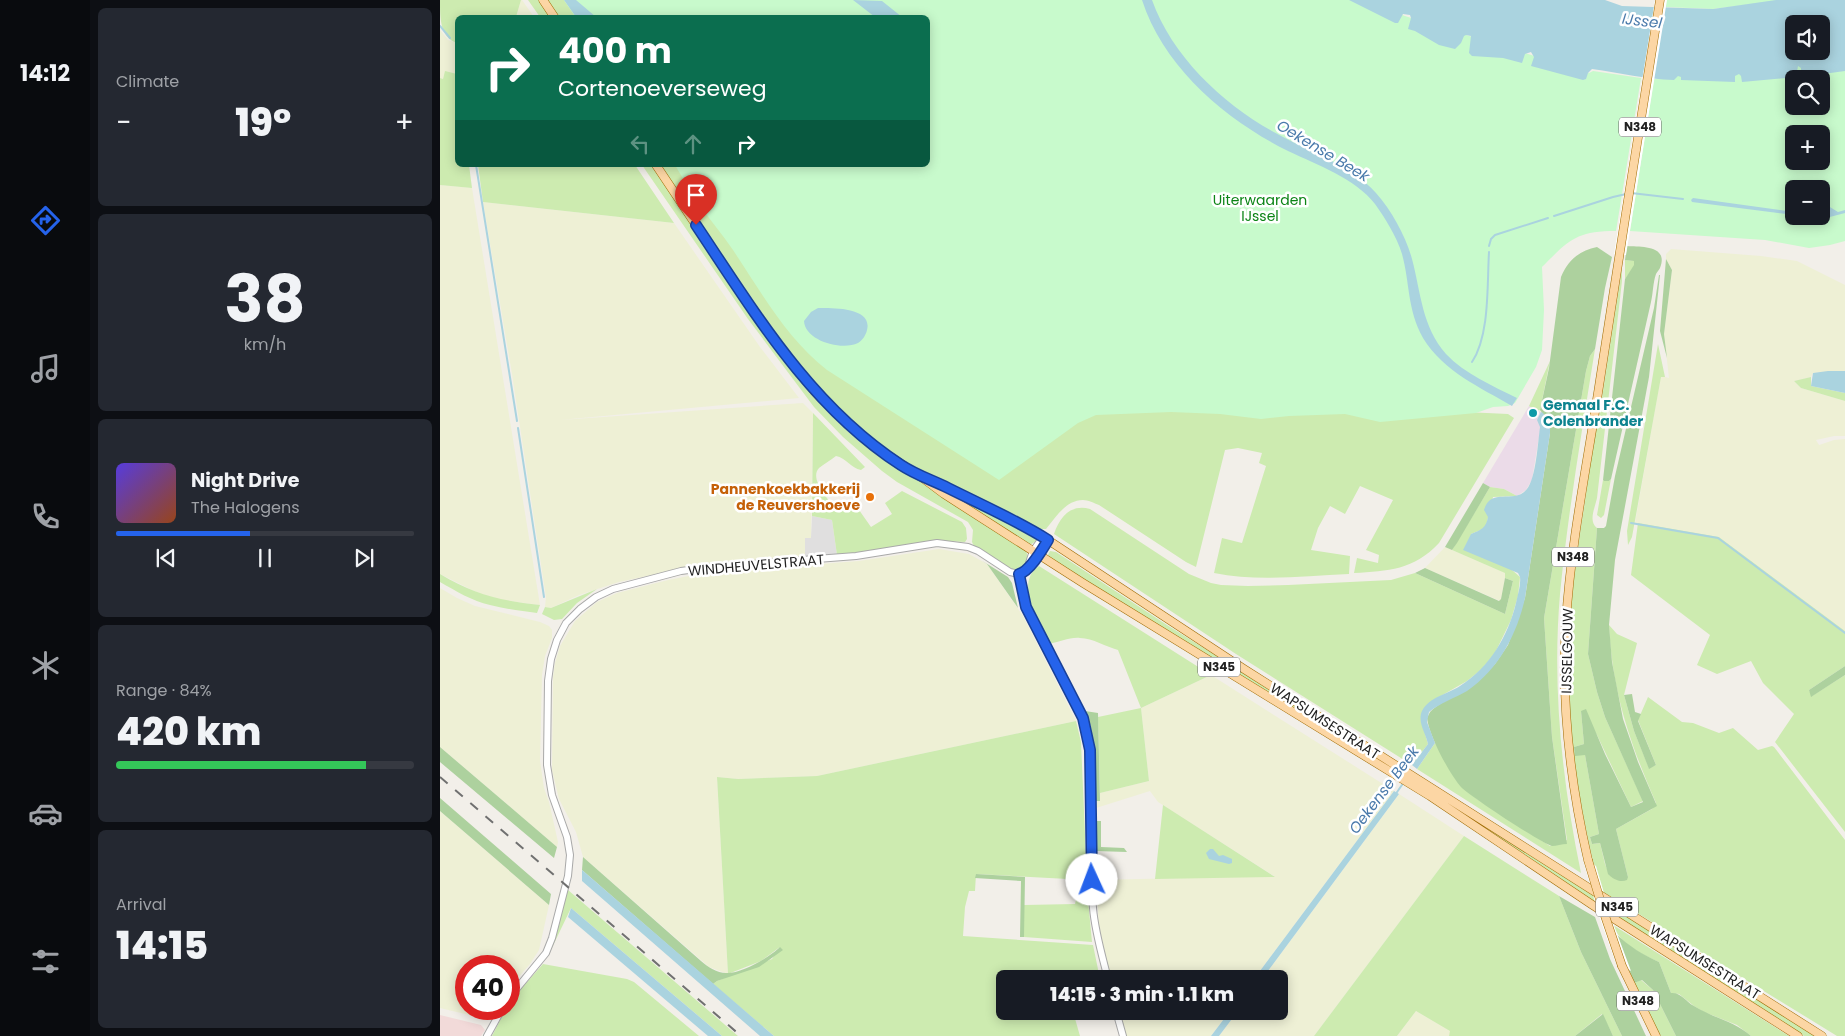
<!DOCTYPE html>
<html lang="en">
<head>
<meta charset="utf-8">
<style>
  :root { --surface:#171b24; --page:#242831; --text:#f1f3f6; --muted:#9ea1a6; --line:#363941; --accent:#2563eb }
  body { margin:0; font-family:Poppins,sans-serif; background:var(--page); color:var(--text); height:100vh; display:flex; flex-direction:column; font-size:19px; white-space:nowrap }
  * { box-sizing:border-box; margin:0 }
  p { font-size:16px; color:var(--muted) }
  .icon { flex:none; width:28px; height:28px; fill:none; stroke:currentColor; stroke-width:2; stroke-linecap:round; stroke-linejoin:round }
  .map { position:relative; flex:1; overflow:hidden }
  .details { display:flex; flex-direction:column; gap:8px; padding:8px; background:#0d0f14; width:350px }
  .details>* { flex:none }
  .banner { position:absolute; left:15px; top:15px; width:475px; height:152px; border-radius:8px; box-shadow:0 2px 12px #0003; background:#0b6e4f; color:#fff; overflow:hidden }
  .controls { position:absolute; left:1345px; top:15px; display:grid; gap:10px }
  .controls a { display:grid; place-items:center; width:45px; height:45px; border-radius:8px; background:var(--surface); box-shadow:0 2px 12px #0003; font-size:25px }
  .speed { position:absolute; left:15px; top:955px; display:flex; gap:10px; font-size:25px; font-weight:700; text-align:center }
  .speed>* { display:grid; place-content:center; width:65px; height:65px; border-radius:50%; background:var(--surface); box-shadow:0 2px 12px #0003; line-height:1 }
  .speed .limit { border:8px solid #d22; background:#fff; color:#111 }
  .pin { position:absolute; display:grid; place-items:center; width:42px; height:42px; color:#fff; margin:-51px -21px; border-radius:50% 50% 50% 0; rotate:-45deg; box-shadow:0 0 5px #0007 }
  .pin .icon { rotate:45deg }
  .me { position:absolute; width:55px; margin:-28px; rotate:358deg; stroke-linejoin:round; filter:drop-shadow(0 0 4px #0008) }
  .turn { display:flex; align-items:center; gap:18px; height:105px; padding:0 20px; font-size:22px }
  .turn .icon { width:65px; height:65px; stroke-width:2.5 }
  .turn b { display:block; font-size:35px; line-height:42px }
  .lanes { display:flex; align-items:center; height:48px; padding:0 20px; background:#0003; justify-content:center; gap:25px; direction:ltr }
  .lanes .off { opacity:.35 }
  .big { font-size:38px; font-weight:800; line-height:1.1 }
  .details .widget { flex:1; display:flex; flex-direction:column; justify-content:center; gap:8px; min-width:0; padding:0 18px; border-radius:8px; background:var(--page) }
  .details .dial { align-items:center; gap:0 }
  .dial b { font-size:65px; line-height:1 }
  .song { display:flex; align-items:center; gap:15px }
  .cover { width:60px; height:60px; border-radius:8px; background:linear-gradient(135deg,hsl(250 70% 55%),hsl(20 70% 35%)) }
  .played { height:5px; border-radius:2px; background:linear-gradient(90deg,var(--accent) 45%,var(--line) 45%) }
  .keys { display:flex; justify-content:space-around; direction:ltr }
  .heat { display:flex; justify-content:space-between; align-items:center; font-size:28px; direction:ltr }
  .charge { height:8px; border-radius:4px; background:linear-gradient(90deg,#34c759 84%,var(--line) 0) }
  .trip { position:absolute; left:556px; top:970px; width:292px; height:50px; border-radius:8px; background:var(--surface); box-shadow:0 2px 12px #0003; font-weight:800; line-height:50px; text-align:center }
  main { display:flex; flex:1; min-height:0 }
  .menu { display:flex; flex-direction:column; width:90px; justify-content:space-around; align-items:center; background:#090b0e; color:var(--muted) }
  .menu .icon { width:35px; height:35px }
  .menu .active { color:var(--accent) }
  .menu b { font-size:22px; color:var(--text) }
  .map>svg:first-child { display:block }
</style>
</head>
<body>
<main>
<nav class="menu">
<b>14:12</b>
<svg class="icon active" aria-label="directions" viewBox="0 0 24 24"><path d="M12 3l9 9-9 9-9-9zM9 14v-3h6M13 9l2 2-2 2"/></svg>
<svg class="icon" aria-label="music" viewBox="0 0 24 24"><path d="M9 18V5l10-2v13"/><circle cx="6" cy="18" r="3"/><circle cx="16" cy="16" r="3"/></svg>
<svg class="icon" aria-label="phone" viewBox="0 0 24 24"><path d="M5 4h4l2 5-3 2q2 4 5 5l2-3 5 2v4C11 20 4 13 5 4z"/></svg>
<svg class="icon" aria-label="climate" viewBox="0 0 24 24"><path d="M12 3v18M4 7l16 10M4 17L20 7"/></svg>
<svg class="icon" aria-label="car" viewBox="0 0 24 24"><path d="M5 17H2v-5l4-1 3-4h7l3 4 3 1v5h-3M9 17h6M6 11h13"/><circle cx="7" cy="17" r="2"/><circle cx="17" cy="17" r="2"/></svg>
<svg class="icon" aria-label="filters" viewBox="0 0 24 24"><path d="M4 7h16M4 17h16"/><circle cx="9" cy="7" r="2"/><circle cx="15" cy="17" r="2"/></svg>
</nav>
<section class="details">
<div class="widget"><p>Climate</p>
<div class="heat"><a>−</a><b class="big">19°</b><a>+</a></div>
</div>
<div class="widget dial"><b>38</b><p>km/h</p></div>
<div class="widget">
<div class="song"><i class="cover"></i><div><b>Night Drive</b><p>The Halogens</p></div></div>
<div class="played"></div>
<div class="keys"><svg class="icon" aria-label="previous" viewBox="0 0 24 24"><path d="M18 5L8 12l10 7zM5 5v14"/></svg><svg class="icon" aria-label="pause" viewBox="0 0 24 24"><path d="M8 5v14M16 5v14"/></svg><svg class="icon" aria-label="next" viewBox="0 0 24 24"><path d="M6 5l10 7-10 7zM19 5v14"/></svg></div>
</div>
<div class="widget"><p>Range · 84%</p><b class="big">420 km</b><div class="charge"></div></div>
<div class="widget"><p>Arrival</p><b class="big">14:15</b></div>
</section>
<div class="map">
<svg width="1405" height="1036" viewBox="0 0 1405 1036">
  <rect width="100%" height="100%" fill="#f2efe9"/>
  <path fill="#e0dfdf" d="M372,516l20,4 5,35 -32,3v-20l6,-1z"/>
  <path fill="#f2dad9" d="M0,1015l41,10 4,5 -4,6h-41z"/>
  <path fill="#ebdbe8" d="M1089,406l14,7 -11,67 -6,10 -9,6 -13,-7 -14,-2 -7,-4z"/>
  <path fill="#eef0d5" d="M81,0h1l12,17h-18z
    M0,30l8,10 9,3v31l-12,-2 -2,7 -3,-1z
    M0,185l32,3 68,417 -39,-5 -11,-3 -14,-5 -36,-18z
    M43,202l191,21 86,124 39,51 -239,22 243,-17 10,10 -2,125h-6v20l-102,6 -84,18 -40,13 -28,13 -6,-1 1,-10 -8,-52 -26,-171z
    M1231,249l90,7 36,5 48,24v86l-32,2 -2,4 -17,4 7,7 44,13v35h-11l-18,4 3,5 15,-5 11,-1v192l-126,-94 -84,-14 26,-147 8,2 -5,-44 8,-64 -6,-11v-5z
    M1005,547l61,26 -5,26 -1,2 -75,-33z
    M499,549l30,5 18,10 36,52 53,105 -259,55 -79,3 -21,-2 11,197 -19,-7 -126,-110 -7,-25 -17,-33 -7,-29 1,-93 2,-14 5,-17 15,-25 22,-19 20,-9 51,-13 36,-7 155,-12z
    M0,588l17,10 18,8 65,16 9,4 3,4v8l-7,18 -3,19 -2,86 4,27 5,14 9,40 -1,5 -117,-100z
    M771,675l183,116 -140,188h-144l-11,-52 -3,-47 178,-4 -116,-74 -8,-11 -54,17v-7l4,-1v-7l49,-12 -8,-73z
    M959,794l65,42 -150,200h-95l19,-25h42v-32h-18z
    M0,811l109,94 -10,45 -9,14 -21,24v-22h-43v43h30l-6,11 -50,-12z
    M678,1011h112l-19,25h-87z
    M976,1011l35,20 -2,5h-52z"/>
  <path fill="#cdebb0" d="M0,0h81l-5,17 -58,1 -1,25c-17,-6 -17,-24 -17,-43z
    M88,0h11l12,17h-11z
    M106,0h18l12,17h-17z
    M5,71l12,3 1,91h11l3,23 -32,-3v-107l3,1z
    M38,165h157l39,58 -191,-21z
    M202,165h9l69,103 66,95 46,51 19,18 30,23 145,95 2,8c-3,8 -7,14 -16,11l-38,-23 -2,-4 1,-12 -5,-8 -71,-40 -15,-11 -39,-34 -29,-30 -66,-88z
    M221,165h267l537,247 43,2 6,4 -75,125c-25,27 -51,28 -85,30l3,-15 21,5 1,-8 -13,-5 27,-50 -33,-14 -15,28 -15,-8 -12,22 -7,22 39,6 -1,18c-45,2 -92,8 -135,-1l8,-35 20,5 24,-77 -7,-3 3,-10 -24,-5 -13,2 -29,117 -10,-5 -87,-57c-5,-2 -11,-5 -16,-5 -17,0 -27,17 -37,29h-7l-127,-62 -37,-25 -29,-24 -64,-72z
    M1185,260l10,1v4l-10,14z
    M1182,268v13l-25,217c-2,10 -9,23 0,30l-9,126 9,38 8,25 38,84 -12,6 -34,-72 -16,-24 3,33 -10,3 2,8h9l14,79 -9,3 2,7 8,-1 5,21 5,12 18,1 -12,-48 36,-20 4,-6c-26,-60 -44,-111 -47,-178l8,9 20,9 -13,52 10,36 15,37 7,-3 -18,-45 10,-23 34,25 11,1 26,10 14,-5 25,22 14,-4 2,1 71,93v196h-8l-237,-146c-12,-48 -22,-95 -28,-145 -9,-79 -1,-159 12,-237 5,-32 8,-65 16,-97z
    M1218,344l7,33h-4l-29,160 -4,8 -1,-14z
    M1155,349c-13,82 -27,163 -35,245 -8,93 2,188 21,279l-164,-104 18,-26 16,29 11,15 15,12 73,47 17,-6 -15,-103 -8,-119 42,-247 4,-15z
    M1110,361l-10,49 -3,1 -8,-5z
    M1371,377v9l34,7v8l-44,-13 -7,-7z
    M373,413l52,54 -4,3c-10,-2 -15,-12 -25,-14 -5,4 -12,8 -17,12 -10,11 9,30 15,40h4l14,-8 19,27 21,-13 -7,-11 17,-12 60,31 4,6 1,11 -2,3 -19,-1 -109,14 -5,-35 -20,-4z
    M1171,479l-7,36 -3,3 -4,-3 6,-35 1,1h5z
    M1050,487l14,2 13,7 -24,1 -7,29 -3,3 -12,5 49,43 -2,19 -7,24 -16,33 -13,16 -15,12 -35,20 -11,19 7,24 -16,21 -176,-111 -182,-120c6,-18 17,-30 36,-25l99,65 22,9 10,2 27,1 40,-1 103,-5 24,-7 90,41 8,-33 -8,-3v-5l-53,-23z
    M506,491l58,28 33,18 -1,4 -6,4z
    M1198,523l81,14 126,94v35l-36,24 3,6 33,-21v157l-70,-90 19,-28 -31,-31 -12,-22 -34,13 -20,-9 13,-30 -79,-60z
    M610,551l6,1 111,73 236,148 -2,3 -349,-216 -4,-5z
    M599,566l172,109 -70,33 8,73 -49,12 -2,-76 43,-9 -23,-58c-12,-3 -25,-12 -38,-12 -10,-1 -21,4 -31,6 -11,-19 -35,-62 -10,-78z
    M0,574c34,20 60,27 100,31l-3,8c-15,-2 -32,-4 -47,-8 -18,-4 -34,-14 -50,-23z
    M157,589l-20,14 -15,16 -8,1 -12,-6 3,-7 6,1z
    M636,721l5,21 6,138 -111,-6 -1,17h-6l-4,16 -2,29 130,9 7,34h-95v32h103l1,2 -35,2 6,21h-306l-61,-52 4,-3 55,-22 8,-12 -19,14 -33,13 -11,-197 21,2 79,-3z
    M970,778l407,258h-13l-127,-80 -268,-176z
    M723,805l112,72 -120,2z
    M1024,836l95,60 22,56 41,84h-9l-11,-22 -27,22h-126l1,-5 -34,-20 -19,25h-83z
    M128,890l170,146h-16l-151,-128 -23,48z
    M636,900h12l4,42 -68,-5v-32l51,-1z
    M1173,925l176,111h-38l-14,-11 -33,-13 -10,-6 -15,-12 -8,-1 -12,-31c-18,-8 -39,-18 -46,-37z
    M103,964l84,15 7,3 65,54h-207l14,-27h3v-4l3,-6z
    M1201,980l12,10 23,46h-15l-7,-10 -20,-43z"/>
  <path fill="#add19e" d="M1187,246c14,1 42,-1 33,22 -1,2 -3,4 -4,6 -3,8 -3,20 -5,28l-40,177 -2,2h-5l-1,-1 22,-201 9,-14v-4l-9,-1z
    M1157,247l15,10 -7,31 -10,61 -5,7 -4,15 -42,247 8,119 15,107c-5,0 -11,2 -15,2 -8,-1 -84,-51 -91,-59 -12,-14 -32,-51 -34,-69l3,-6 3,-3 62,-45 13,-19 17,-47 25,-165v-10l-10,-13 9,-42 12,-91c7,-17 18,-26 36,-30z
    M1226,259l6,11 -8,64 3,24 -7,-27z
    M1219,275h1l-11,102 -34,183 -6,65 3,37 11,57 15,43 19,44 -41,23 12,48 -1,3c-7,3 -14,-1 -19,-6l-8,-31 -8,1 -2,-7 9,-3 -14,-79 -10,1 -1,-9 10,-3 -3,-33 5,-2 19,45 26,53 12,-5 -38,-85 -8,-25 -9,-38 9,-126h7l2,-2 9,-50 39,-168z
    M1043,483l7,4 -33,56 -5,7 -7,-3z
    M541,560l27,17 4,6 6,25 -31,-44z
    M985,568l74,33 2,-2 4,-21 8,3 -8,33 -90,-41z
    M1405,666v9l-34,22 -2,-7z
    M1192,694l3,18 6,2 -3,7 18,44 -7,4 -15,-38 -10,-36z
    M645,711l13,2 2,88h-4l-5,-74z
    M0,747l117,100 -3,11 -114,-96z
    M0,798l111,96 -2,11 -109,-94z
    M656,821h5v26l23,1 3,4 -32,-1z
    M143,857l118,104c7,6 16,12 25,12 15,1 44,-16 54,-26l3,3 -24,17 -42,14 -4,3 -131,-114z
    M536,874l49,3 -1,60h-4l1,-56 -46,-3z
    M1119,896l36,21 15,42 36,77h-24l-41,-84z
    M1176,934c13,12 27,21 43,28l12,31c10,-1 14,8 23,13 19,12 40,15 57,30h-75l-23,-46 -11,-10 -8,3z
    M1163,1014l10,22h-38z"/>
  <path fill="#c8facc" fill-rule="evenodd" d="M124,0h801l40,16 184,57 4,-2 48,7 -25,153c-40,0 -47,9 -74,36l2,43 -2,40 -6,17 -21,36 -7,3 -15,1 -17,6 -96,9 -35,-8 -56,2 -28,3 -41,-5 -49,-2 -75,3 -18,8 -79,57 -172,-110c-40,-31 -66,-78 -94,-120 -11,-16 -23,-30 -34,-46 -9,-12 -16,-26 -24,-39h253v-147h-352z
    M1226,0h120l-73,9 -48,-2z
    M1405,55v186l-15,4 -21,3 -44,-8 -135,-9 24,-152h8l16,-3zM1354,79h27v27h-27zM1354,134h27v27h-27zM1354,189h27v27h-27z"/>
  <path fill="#aad3df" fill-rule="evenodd" d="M124,0h12l20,17h-20z
    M413,0l29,1 20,16h-27z
    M702,0h10c21,59 76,109 131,137 31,16 69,29 93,56 16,18 30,44 36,66 9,34 10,68 34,95 19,20 47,32 71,44l-5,8c-32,-19 -68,-34 -89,-68 -16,-29 -13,-55 -21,-84 -5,-17 -17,-36 -27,-50 -20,-26 -58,-39 -87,-53 -62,-31 -124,-83 -146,-151z
    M909,0h256l17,6 91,3 63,-9h69v71l-44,6v-9l-3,-2 -2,11 -54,5 -1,-6 -2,-2 -4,2v6l-54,-2v-3l-3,-1 -4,4c-28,-1 -54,-7 -82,-11l-4,4 -2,6 -3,1 -52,-14 3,-9 -3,-5 -6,2 -3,9 -19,-5 -31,-2 -3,-3 2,-17 -5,-1 -2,1 -3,7 -6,6 -16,-4 -24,-14 -7,-2 3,-11 -1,-3 -7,-1 -5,9h-3zM1354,24h27v27h-27z
    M1253,198l101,14v3l-102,-13 -1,-2z
    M1385,204l13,8 7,-2v3l-19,5 -21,-2h16v-10z
    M378,308c14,0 55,-1 49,22 -1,5 -5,11 -9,13 -16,8 -53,-2 -54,-22l7,-9z
    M1388,371h17v22l-34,-7 2,-13z
    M1101,412l2,1 7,10v10l-25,165c-8,36 -26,71 -58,93 -12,7 -27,12 -38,21l-2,10 8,21 -18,26 -5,-4 16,-21c-2,-10 -11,-22 -6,-33 7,-14 26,-17 38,-25 30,-19 48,-50 56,-83 2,-9 5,-18 4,-26l-2,-4 -55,-23 8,-16c10,-4 15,-6 17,-17l-4,-7c7,-24 30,-5 43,-21 9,-11 11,-47 13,-62l-3,-7z
    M954,791l5,3 -137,185h-8z
    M770,849h3l6,7 4,-1 9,4v4l-3,1 -20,-5 -3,-6z
    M142,870l192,166h-14l-178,-155z
    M131,908l151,128h-14l-140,-119z
    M790,1011h8l-19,25h-8z"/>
  <path fill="#fff" d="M1215,0h12l-41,255 -12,-1z
    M1142,856l14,10 16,54 19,51 -16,-10 -17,-48z"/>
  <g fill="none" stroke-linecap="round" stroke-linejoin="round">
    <path stroke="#aad3df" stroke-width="2" d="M0,26l10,12
      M36,165l41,256
      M1191,193l52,6
      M1114,216l59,-19 13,-3
      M1049,246l2,-7 4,-4 53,-17
      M1032,362c18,-27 15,-78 17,-110
      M78,428l26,169
      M1191,523l87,15 127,95
      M955,795l9,-13"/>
    <g stroke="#a9a9a9" stroke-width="8">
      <path id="tertiary" d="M588,566l5,-15 10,-14
        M579,574l7,33 57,111 7,32c0,53 -2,106 3,158 2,24 9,47 15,71
        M579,574c11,-3 23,-24 29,-34
        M69,998l37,-45 6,-15 16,-62 2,-21 -3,-18 -15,-42 -5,-30 1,-84 3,-22 6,-19 9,-17 14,-14 16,-12 17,-8 68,-18 30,-4 145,-11 81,-13 31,4 10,4 32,21 9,2
        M676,1011l7,25
        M47,1036l15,-27"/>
    </g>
    <g stroke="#a06b00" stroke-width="9">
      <path id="primary" d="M103,0l12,18
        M216,165l90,135 34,48 34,43 20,20 42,36 48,32 20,15 139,89 347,213 164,110 204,130
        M493,482l75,35 40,23 196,129 578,367
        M1148,860c-18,-78 -27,-158 -22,-238 5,-81 22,-162 34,-242 19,-127 40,-253 60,-380
        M1182,966l34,70"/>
    </g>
    <use href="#tertiary" stroke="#fff" stroke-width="6"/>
    <use href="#primary" stroke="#fcd6a4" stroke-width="8"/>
    <path stroke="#707070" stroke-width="2" stroke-dasharray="10 10" stroke-linecap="butt" d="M0,777l301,259"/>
    <g stroke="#a06b00" stroke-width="9" stroke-linecap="butt">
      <path id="primary-bridge" d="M1148,860l16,53 18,53"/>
    </g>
    <use href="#primary-bridge" stroke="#fcd6a4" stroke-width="8"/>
  </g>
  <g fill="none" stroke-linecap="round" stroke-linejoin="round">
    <g stroke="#184099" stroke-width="12">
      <path id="route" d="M256,225c59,88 114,181 205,240 15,10 31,15 47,23 34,17 68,32 100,52 -6,10 -18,31 -29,34l7,33 57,111 7,32 2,130"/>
    </g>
    <use href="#route" stroke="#2563eb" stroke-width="9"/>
  </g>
  <circle fill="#0f9aa8" stroke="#fff" stroke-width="2" cx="1093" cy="413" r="5"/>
  <circle fill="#e8710a" stroke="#fff" stroke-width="2" cx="430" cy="497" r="5"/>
  <g text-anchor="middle" stroke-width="5" stroke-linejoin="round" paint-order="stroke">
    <g fill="#fff" stroke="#646464" stroke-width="1">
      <rect x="1179" y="117.5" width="42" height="19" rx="4"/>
      <rect x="1112" y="547.5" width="42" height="19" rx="4"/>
      <rect x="758" y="657.5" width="42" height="19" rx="4"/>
      <rect x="1156" y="897.5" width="42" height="19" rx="4"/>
      <rect x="1177" y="991.5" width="42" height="19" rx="4"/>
    </g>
    <g font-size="12" font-weight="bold" fill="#222">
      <text x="1200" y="131">N348</text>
      <text x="1133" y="561">N348</text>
      <text x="779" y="671">N345</text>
      <text x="1177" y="911">N345</text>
      <text x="1198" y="1005">N348</text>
    </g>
    <g font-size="14" fill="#0c8416" stroke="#fff">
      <text x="820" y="205">Uiterwaarden<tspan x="820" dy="16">IJssel</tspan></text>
    </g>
    <g font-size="14" font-weight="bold" fill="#0d838f" stroke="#fff" text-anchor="start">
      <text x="1103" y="410">Gemaal F.C.<tspan x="1103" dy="16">Colenbrander</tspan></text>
    </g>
    <g font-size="14" font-weight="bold" fill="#c56008" stroke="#fff" text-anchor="end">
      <text x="420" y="494">Pannenkoekbakkerij<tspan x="420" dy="16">de Reuvershoeve</tspan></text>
    </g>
    <g font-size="14" fill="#222" stroke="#fff">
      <text transform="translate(316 565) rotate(-5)" y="5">WINDHEUVELSTRAAT</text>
      <text transform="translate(1127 651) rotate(-89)" y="5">IJSSELGOUW</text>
      <text transform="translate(885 721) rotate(33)" y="5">WAPSUMSESTRAAT</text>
      <text transform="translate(1265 962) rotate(32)" y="5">WAPSUMSESTRAAT</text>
    </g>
    <g font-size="15" font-style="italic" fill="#4a7aab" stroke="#fff">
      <text transform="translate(1202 21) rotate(7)" y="5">IJssel</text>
      <text transform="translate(883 151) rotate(31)" y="5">Oekense Beek</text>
      <text transform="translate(944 790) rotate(-53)" y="5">Oekense Beek</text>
    </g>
  </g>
</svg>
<div class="controls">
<a><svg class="icon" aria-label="sound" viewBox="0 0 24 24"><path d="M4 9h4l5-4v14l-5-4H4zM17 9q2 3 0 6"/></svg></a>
<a><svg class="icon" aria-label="search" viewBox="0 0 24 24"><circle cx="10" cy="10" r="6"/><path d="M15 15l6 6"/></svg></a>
<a>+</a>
<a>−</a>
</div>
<div class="speed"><div class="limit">40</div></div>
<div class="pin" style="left:256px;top:225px;background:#d93025"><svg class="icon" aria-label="arrive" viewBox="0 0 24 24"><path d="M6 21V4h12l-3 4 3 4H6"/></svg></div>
<svg class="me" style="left:652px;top:880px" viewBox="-20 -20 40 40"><circle r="19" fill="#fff"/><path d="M0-13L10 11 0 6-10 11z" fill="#2563eb"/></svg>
<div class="trip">14:15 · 3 min · 1.1 km</div>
<div class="banner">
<div class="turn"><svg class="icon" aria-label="right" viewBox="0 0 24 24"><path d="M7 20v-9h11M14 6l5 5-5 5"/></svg><div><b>400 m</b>Cortenoeverseweg</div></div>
<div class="lanes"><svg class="icon off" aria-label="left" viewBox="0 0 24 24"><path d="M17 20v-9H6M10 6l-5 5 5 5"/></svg><svg class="icon off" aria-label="ahead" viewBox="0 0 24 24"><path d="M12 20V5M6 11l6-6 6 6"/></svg><svg class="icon" aria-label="right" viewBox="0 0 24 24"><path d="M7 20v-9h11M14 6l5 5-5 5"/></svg></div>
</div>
</div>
</main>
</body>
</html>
